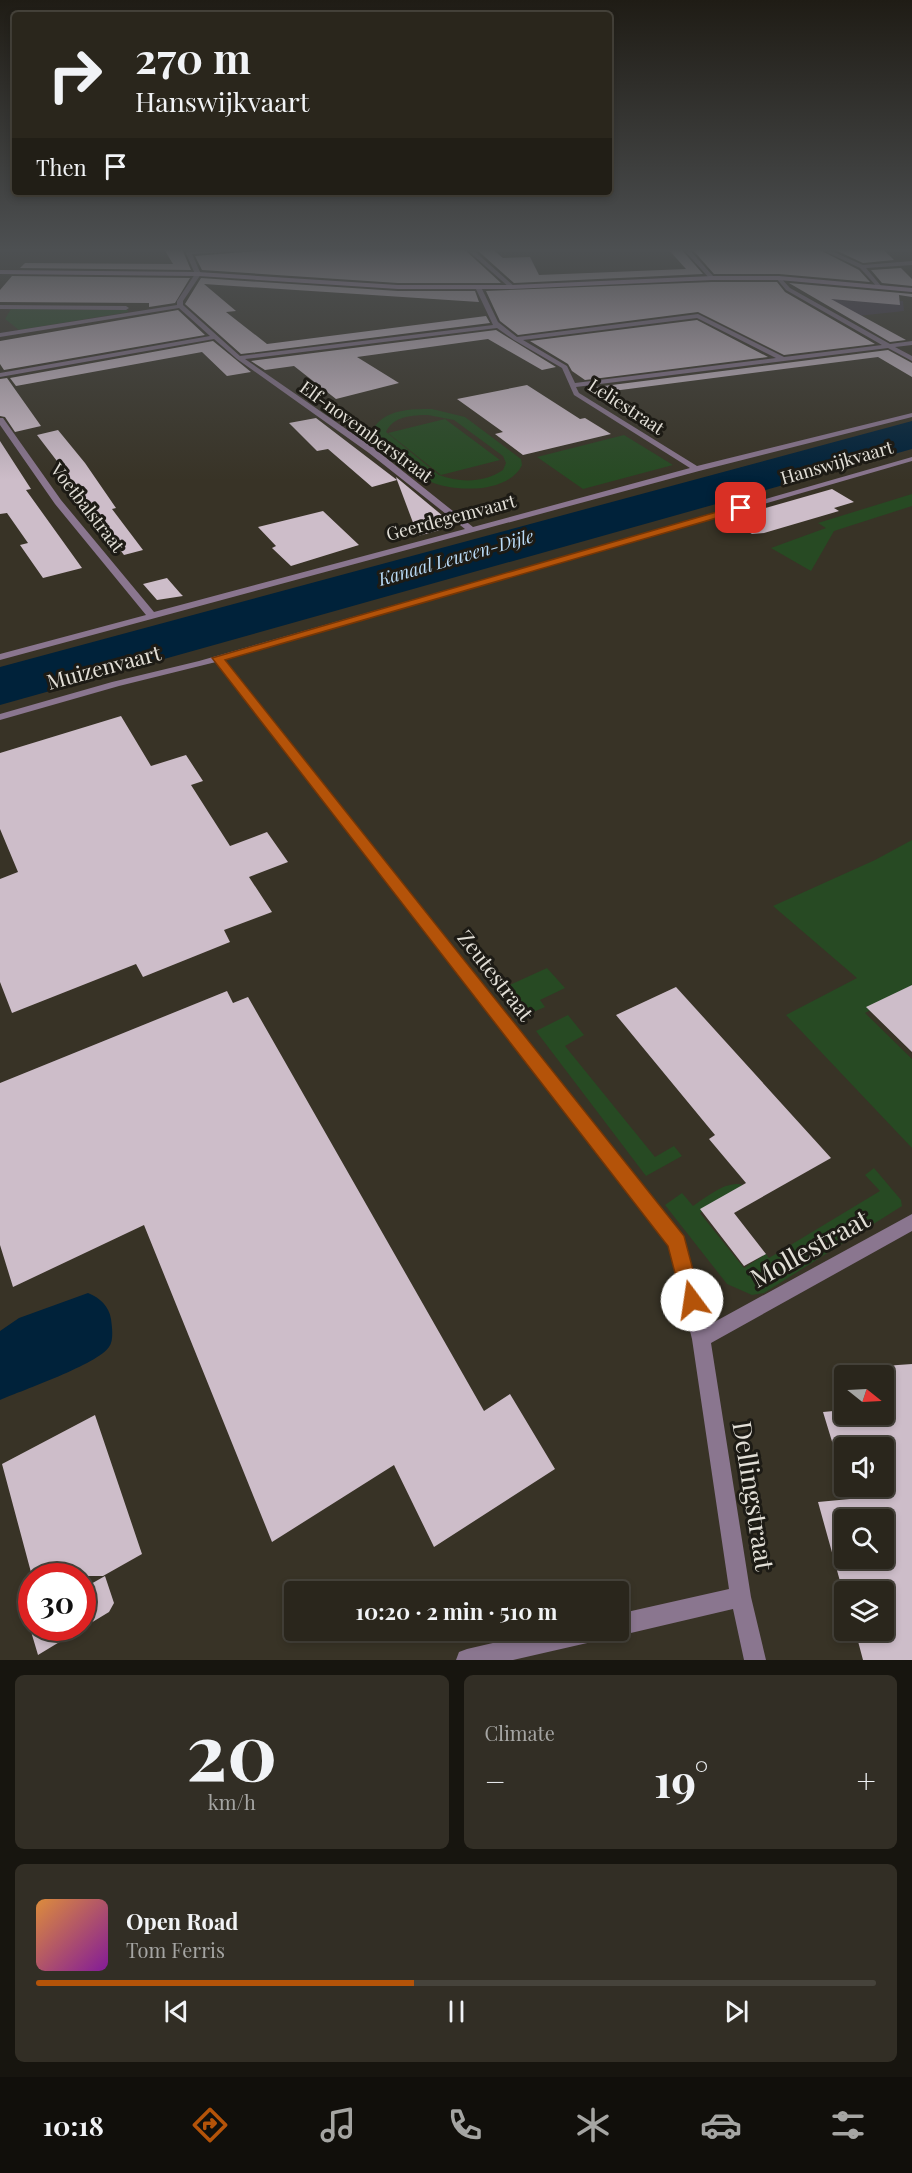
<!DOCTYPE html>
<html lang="en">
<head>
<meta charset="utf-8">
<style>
  :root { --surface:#2a261c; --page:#322e25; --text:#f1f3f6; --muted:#a5a5a3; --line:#46433b; --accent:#b45309 }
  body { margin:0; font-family:"Playfair Display",serif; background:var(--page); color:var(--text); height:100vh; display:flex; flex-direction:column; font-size:22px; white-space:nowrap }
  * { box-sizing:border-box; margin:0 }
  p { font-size:20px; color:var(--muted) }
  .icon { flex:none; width:33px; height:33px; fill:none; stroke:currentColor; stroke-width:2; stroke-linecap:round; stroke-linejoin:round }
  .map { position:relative; height:1660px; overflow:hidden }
  .side { display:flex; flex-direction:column; gap:15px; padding:15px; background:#17150f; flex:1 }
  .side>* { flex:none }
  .guide { position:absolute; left:12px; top:12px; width:600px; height:183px; border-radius:6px; box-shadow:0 3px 9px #0003,0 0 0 2px var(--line); background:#2a261c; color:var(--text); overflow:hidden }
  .needle { width:39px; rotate:108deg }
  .buttons { position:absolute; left:834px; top:1365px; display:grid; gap:12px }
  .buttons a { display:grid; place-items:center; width:60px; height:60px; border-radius:6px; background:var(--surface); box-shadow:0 3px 9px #0003,0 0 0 2px var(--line); font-size:30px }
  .speed { position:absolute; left:18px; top:1563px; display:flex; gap:12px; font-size:30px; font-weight:700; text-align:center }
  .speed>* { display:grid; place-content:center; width:78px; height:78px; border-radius:50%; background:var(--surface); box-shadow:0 3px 9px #0003,0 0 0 2px var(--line); line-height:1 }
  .speed .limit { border:9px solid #d22; background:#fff; color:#111 }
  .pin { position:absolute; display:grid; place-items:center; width:51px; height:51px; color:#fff; margin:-26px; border-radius:12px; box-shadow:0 3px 9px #0006 }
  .me { position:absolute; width:66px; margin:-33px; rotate:346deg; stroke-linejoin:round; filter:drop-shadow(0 0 4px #0008) }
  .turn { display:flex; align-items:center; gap:21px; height:126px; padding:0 24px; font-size:27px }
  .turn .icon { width:78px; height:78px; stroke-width:2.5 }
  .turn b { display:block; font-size:42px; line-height:51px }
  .then { display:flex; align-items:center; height:57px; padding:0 24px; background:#0003; gap:12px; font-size:22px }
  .big { font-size:45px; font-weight:700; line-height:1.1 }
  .side .widget { flex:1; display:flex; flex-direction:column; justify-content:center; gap:9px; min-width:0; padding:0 21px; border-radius:9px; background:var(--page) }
  .side .dial { align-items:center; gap:0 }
  .dial b { font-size:78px; line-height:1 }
  .song { display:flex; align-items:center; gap:18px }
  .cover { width:72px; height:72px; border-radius:9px; background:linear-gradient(135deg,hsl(30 70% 55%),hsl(290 70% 35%)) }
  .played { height:6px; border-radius:3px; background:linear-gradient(90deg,var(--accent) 45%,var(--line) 45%) }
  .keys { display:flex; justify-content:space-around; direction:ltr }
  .heat { display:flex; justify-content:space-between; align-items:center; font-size:33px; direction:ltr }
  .side .tiles { flex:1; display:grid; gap:15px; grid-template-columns:1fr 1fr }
  .widget:last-child { grid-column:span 2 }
  .trip { position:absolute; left:284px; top:1581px; width:345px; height:60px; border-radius:6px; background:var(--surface); box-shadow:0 3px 9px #0003,0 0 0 2px var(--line); font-weight:700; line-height:60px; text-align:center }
  .tabs { display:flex; height:96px; justify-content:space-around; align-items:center; background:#110f0b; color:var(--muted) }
  .tabs .icon { width:42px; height:42px }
  .tabs .selected { color:var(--accent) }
  .tabs b { font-size:27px; color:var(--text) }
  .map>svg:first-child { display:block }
</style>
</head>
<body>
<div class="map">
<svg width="912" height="1660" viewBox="0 0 912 1660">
  <rect width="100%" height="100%" fill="#383326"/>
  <path fill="#413746" d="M829,295l74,6 1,10 -56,6 -28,-16 9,-1z"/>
  <path fill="#274a23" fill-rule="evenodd" d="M11,309l117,1v2l-109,18 -14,-11z
    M432,409l33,8 56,42 1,6c-13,28 -68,28 -93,16 -12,-5 -23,-17 -33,-25 -10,-8 -21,-14 -23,-27 12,-20 38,-20 59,-20zM428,415l26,5 49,36 3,7 -3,7c-19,13 -43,13 -64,5l-53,-43c7,-16 27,-17 42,-17z
    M445,419l55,41 -59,15 -53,-42z
    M624,435l49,30 -90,24 -46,-32z
    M912,494v12l-78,25 -23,40 -40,-23 55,-20 -8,-5z
    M912,840v148l-47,25 47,46v89l-126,-133 71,-37 -84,-72 102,-46z
    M547,968l18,20 -25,12 5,7 -21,9 -21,-28z
    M568,1015l16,20 -19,11 90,111 19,-11 8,10 -36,20 -110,-145z
    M874,1168l27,32 1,6 -138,87 -12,2 -25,-11 -62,-79 17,-12 11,13c14,-9 36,-28 52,-20l-45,27 44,55 22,-14 3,4 111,-67 -15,-16z"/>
  <path fill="#00223a" d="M912,421v28l-912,256v-38z
    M88,1293c12,5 21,13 23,26 1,8 3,21 -2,28 -11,17 -86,43 -109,53v-69l19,-13z"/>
  <path fill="#cdbdc9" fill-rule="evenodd" d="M164,249h18l9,21 -171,-2 5,-5 148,1z
    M280,249h184l37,34h-103l-196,-13 -7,-14z
    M476,249h16l11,9 27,-1 9,18 147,-6 -18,-20h13l22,25 -189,9z
    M692,249h126l41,21 11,12 -91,-8h-65z
    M833,249h50l11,11 -31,3z
    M901,268l11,11v7l-30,-3 -11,-13z
    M12,276l178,2 -15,25 -26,4v-4l-149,-1v-12z
    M201,278l197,13h77l4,11 -275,-18 32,27 -10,1 41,32 219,-28 4,7 -249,31 -56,-50z
    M712,282h65l8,10 90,52 -91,11 -86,-43 -180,23 -18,-14 -14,-30z
    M789,283l123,11v3l-13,-2 1,10 -69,-6 75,41 -16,2z
    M178,310l27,25 -201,35 -4,-6v-23z
    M697,320l71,37 -183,23 -13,-9 -4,-7 -38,-23z
    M496,330l60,37 -14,3 -54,-31 -131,18 42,26 -63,16 -42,-33 -29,4 -14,-9z
    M213,341l38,31 -24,4 -25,-24 -186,34 -6,-8z
    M888,350l24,13v14l-34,-20 -273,35 -9,-5z
    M7,378l34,48 -26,6 -10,-15 -5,-1v-37z
    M527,385l53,34 5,-1 26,16 -88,21 -28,-21 8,-2 -46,-33z
    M316,418l81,62 -1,-3 59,49 -37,10 -21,-56 -25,7 -44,-38 -11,2 -28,-28z
    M58,430l27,33 31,45 -4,1 31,41 -19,5 -18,-24h-3l-39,-47 9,-2 -36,-47z
    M0,441l31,48 -5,1 56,78 -39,10 -23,-33 8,-2 -21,-30 -7,1z
    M832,489l22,13 -20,6 5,3 -75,22 -12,1 -25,-15z
    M323,511l36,34 -68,21 -19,-18 4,-2 -18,-19z
    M167,578l13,15 3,3 -26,4 -14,-16z
    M121,716l30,50 35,-11 17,26 -12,4 39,61 37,-14 21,30 -39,15 23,35 -48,18 6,12 -87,35 -7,-13 -124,49 -12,-31v-103l18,-7 -18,-43v-76z
    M912,985v67l-46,-45z
    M676,987l155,171 -97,55 32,41 -22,12 -44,-57 46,-26 -37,-44 6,-4 -99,-120z
    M227,991l6,12 15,-6 236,414 26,-17 45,75 -121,78 -40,-82 -122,77 -128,-317 -131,62 -13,-42v-162z
    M912,1364v296h-49l-8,-30h29v-38h-41l-25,-90 32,-3 -4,-13h38v-38h-50l-11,-36 21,-2v4h40v-48zM844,1520h40v38h-40z
    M95,1415l47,139 -39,22h-71l-30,-112z
    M105,1576l9,27 -5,9 -71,43 -8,-27h52v-39z"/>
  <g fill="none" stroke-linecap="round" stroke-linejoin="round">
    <path fill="#8a768f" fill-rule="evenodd" d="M184,249h6l1,2 87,-2 -86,5 9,20 -18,27v4l57,51 253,-31 -18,-38 3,-2 3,2 17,35 19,15 181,-23 86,43 98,-12 -96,-55 -10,-12 3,-2 11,12 100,56 22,-3v4l-17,2 17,9v5l-24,-13 -312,39 3,6 118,73 215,-53v4l-213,54 -699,189v-6l146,-39 -91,-111 -55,-79v-7h3l58,82 93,112 311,-83 -96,-76 -132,-94 -23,-20 -214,38v-4l210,-37 -31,-28 -179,29v-4l177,-28v-4l18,-27zM697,318l79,40 -201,25 -8,-17 -44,-26zM497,328l17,12 48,28 12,27 116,73 -217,59 -98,-78 -130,-90z
      M466,249h6l42,37v2h-4z
      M683,249h6l25,28v2h-4z
      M820,249h7l36,16 49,-4v4l-46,3 16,19 -3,2 -19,-21z
      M0,305l126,1 3,2 -3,2 -126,-1z
      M912,457v4l-687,199 458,576 24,90 205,-112v17l-201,112 40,254 15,63h-22l-11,-51 -115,27 -8,-6h8v-16l111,-25 -37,-250 -23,-94 -453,-583 -97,24 -119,34v-6l112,-32 87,-21z
      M548,1630h58l-3,7 -7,4 -83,19h-57l3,-8 8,-3z"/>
    <path fill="#bb9bc3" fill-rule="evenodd" d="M0,270l198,2 200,13h114l200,-9h67l133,12v4l-133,-12h-67l-200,9h-114l-200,-13 -198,-2z"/>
  </g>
  <linearGradient id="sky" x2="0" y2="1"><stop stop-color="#1f1c15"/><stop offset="0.52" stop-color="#4d5052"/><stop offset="1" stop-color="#4d5052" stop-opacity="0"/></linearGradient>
  <rect width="912" height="481" fill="url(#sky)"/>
  <path fill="#b45309" stroke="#753606" stroke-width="1.5" d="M741,505l4,3 -1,2 -519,150 459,576 17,64 -3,7 -6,3 -7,-3 -3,-7 -14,-54 -456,-588z"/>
  <g text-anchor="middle" stroke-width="6" stroke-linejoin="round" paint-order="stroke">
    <g font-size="18" fill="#e2dfd7" stroke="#1d1b15">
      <text transform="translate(626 407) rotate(33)" y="6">Leliestraat</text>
      <text transform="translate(366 432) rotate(36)" y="6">Elf-novemberstraat</text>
      <text transform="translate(837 463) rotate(-16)" y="6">Hanswijkvaart</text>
      <text transform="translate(87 508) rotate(52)" y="6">Voetbalstraat</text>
      <text transform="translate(451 518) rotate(-15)" y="6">Geerdegemvaart</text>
    </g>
    <g font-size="18" font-style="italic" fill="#bbdcf8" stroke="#1d1b15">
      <text transform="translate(456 558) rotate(-16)" y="6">Kanaal Leuven-Dijle</text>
    </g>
    <g font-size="21" fill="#e2dfd7" stroke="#1d1b15">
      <text transform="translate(104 668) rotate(-15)" y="7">Muizenvaart</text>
      <text transform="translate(495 976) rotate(52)" y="7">Zeutestraat</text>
    </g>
    <g font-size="26" fill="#e2dfd7" stroke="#1d1b15">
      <text transform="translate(810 1249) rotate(-29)" y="9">Mollestraat</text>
      <text transform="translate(753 1496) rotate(81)" y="9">Dellingstraat</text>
    </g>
  </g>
</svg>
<div class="buttons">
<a><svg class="needle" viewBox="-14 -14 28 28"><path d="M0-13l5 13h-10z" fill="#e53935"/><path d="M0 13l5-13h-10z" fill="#a5a5a3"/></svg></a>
<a><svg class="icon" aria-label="sound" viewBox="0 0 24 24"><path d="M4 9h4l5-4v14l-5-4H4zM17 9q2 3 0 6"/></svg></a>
<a><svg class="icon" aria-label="search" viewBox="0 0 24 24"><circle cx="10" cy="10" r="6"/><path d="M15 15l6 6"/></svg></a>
<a><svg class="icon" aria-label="layers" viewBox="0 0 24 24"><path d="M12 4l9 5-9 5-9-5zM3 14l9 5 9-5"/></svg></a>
</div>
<div class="speed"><div class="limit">30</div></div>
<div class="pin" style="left:741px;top:508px;background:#d93025"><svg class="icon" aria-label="arrive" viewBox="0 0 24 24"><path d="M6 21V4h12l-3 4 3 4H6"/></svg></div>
<svg class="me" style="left:692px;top:1300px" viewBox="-20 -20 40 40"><circle r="19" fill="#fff"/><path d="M0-13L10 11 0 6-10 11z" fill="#b45309"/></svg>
<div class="trip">10:20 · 2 min · 510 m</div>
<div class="guide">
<div class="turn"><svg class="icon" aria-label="right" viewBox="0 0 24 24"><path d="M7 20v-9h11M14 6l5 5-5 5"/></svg><div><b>270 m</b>Hanswijkvaart</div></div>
<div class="then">Then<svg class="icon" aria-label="arrive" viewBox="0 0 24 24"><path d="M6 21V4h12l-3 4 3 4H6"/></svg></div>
</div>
</div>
<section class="side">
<div class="tiles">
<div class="widget dial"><b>20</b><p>km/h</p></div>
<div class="widget"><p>Climate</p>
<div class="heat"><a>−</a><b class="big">19°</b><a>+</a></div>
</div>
<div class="widget">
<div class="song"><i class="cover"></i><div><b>Open Road</b><p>Tom Ferris</p></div></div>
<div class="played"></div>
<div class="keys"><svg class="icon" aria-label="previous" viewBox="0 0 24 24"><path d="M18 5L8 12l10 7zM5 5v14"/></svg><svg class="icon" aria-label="pause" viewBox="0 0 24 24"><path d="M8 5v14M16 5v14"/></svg><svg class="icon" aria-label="next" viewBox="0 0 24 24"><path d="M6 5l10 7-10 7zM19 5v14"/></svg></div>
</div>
</div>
</section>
<nav class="tabs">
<b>10:18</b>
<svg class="icon selected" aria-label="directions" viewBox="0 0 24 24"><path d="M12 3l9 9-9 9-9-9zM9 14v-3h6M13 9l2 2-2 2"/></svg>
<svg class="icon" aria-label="music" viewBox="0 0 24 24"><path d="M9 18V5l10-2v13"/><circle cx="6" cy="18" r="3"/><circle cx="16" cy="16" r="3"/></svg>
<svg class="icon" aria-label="phone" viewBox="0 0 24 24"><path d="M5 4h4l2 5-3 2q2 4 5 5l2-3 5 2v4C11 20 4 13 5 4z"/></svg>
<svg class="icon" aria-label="climate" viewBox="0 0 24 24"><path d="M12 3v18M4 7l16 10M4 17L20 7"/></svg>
<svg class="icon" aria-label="car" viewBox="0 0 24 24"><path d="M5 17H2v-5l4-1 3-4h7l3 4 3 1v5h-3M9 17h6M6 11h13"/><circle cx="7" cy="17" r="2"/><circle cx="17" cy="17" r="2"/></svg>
<svg class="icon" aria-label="filters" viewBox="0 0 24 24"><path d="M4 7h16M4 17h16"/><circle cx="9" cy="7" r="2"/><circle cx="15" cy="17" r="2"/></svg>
</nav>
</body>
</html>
